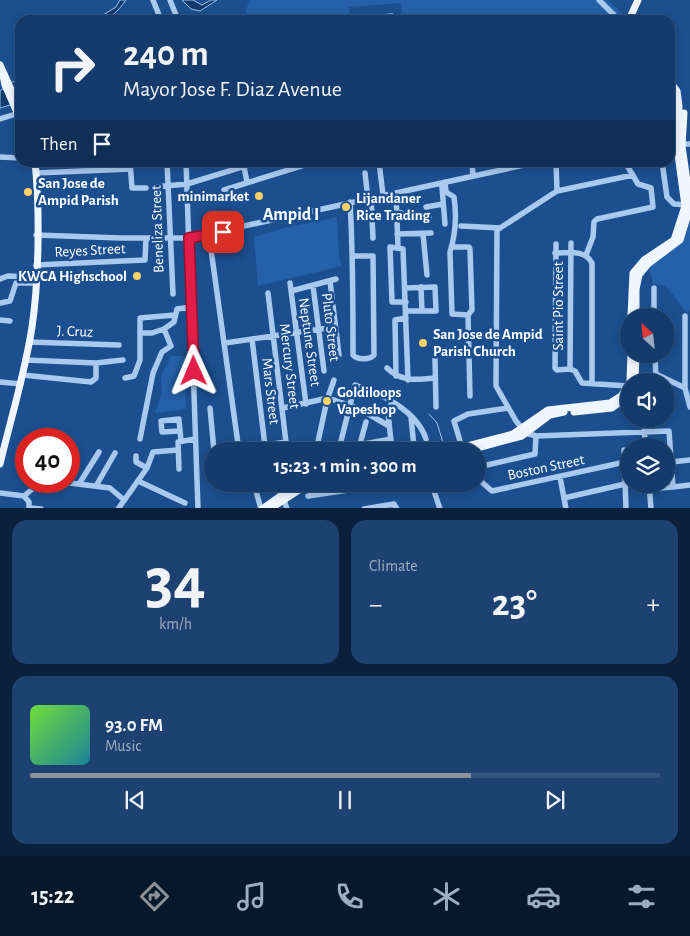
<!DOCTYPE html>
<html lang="en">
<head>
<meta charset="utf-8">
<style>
  :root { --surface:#143b6b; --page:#1d4271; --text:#f1f3f6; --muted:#9dadc1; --line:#33557e; --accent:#8c9099 }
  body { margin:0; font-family:"Alegreya Sans",sans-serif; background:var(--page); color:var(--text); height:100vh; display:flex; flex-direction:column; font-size:19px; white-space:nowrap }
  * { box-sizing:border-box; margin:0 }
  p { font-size:16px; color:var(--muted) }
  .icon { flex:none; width:28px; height:28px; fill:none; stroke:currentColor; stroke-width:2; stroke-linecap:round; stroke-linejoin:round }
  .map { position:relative; height:508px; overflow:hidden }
  .drawer { display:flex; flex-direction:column; gap:12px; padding:12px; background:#0b203b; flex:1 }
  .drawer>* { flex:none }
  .hud { position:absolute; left:15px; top:15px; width:660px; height:152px; border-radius:15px; box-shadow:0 2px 8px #0003,0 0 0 1px var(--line); background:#143b6b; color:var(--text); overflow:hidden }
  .needle { width:32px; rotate:333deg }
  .controls { position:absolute; left:620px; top:308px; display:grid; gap:10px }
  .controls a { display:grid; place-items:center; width:55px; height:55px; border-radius:50%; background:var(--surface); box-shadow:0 2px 8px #0003,0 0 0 1px var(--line); font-size:25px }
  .speed { position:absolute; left:15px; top:428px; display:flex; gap:10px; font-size:25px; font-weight:700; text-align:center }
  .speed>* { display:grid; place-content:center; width:65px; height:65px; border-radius:50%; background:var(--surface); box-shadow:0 2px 8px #0003,0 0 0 1px var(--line); line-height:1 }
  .speed .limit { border:8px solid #d22; background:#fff; color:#111 }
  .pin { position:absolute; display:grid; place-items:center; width:42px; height:42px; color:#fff; margin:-21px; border-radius:10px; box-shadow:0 2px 8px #0006 }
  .me { position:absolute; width:55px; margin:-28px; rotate:359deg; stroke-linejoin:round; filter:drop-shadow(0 0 4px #0008) }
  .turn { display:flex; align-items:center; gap:18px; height:105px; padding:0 25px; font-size:22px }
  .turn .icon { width:65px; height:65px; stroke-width:2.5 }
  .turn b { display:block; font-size:35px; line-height:42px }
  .then { display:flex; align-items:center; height:48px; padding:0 25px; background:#0003; gap:10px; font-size:19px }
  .big { font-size:38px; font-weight:600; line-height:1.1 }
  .drawer .card { flex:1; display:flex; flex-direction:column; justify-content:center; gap:8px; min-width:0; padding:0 18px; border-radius:15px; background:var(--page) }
  .drawer .dial { align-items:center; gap:0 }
  .dial b { font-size:65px; line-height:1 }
  .song { display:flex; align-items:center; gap:15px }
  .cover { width:60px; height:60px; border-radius:8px; background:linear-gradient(135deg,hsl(100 70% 55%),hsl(190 70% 35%)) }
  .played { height:5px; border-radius:2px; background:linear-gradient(90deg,var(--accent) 70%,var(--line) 70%) }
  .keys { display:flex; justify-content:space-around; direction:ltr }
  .heat { display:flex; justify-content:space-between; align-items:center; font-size:28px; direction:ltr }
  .drawer .tiles { flex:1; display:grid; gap:12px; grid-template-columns:1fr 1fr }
  .card:last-child { grid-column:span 2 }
  .trip { position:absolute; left:204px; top:442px; width:282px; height:50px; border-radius:25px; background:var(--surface); box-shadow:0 2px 8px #0003,0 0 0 1px var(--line); font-weight:600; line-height:50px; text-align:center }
  .tabs { display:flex; height:80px; justify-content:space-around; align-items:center; background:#08182b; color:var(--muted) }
  .tabs .icon { width:35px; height:35px }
  .tabs .selected { color:var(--accent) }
  .tabs b { font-size:22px; color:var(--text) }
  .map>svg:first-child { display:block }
</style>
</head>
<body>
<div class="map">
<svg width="690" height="509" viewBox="0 0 690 509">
  <rect width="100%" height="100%" fill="#1b4f8f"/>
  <path fill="#2461a8" d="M249,0h359l16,15 -5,5h-217l-1,-17 -52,4 2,13h-107z
    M337,217l2,39 3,10 -84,20 -4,-49 34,-10z
    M690,224v86l-3,3 -21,-27 -13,-2 -4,-16 32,-26z
    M171,356h13l2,53 -31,4 7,-20 -1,-16z"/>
  <path fill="#123a6d" stroke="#9cc4f0" d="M120,0h6c-9,12 -15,20 -31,20l21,-13z
    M182,0h11l9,5 9,-5h6l-17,11 -9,-2z
    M20,77v25l-20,6v-17z"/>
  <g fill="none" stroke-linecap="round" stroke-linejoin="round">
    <path stroke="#9cc4f0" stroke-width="1" d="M429,414l8,9 8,26"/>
    <path stroke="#a9c9ee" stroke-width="5.5" d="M153,0l8,20
      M170,0l8,20
      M599,0l20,20
      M225,20h6
      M359,20l33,-4 1,4
      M670,117l9,-4
      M0,119l16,-5
      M686,144h4
      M0,157l20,1
      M130,162l2,26h14
      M167,162l6,132
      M186,162l12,347
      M379,162l4,33
      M472,162l1,14
      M556,162l1,29 -60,39 -1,156 20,35 10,12 10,3 133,-5 4,56 -24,2
      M662,162l5,35 7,7 14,1
      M186,166l11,-4
      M244,167l3,15
      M36,173l94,-4
      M365,173l3,26
      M445,182l1,10 8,5c3,20 2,36 -4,55l2,62 16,1 4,-5 -2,-61 -1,-2h-17
      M154,187l33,-3 71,-22
      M442,187l3,37
      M224,190l90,-28
      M557,191l76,-16
      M396,193l2,54
      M371,198l2,40
      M350,202c3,49 3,97 3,146v7c4,5 17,5 21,0l-1,-99h-20
      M426,207l17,-3
      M396,211l17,6h16
      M461,226l39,2
      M397,234l34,-1
      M423,234l4,41
      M36,235l85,3h68l349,-76
      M209,235l30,216
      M556,244l-1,124 2,2 13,-1
      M555,253c13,0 30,-4 37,10v121
      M586,255l7,-18 1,-15 3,-3 56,-12 -2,-19 -13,-4 -13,-22
      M36,265l109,-5 1,-21
      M0,279l8,-3 27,1
      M330,281l9,74
      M290,283l16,121
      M313,286l11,85
      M421,287l1,24
      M405,288l30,-1 1,24h-30
      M654,288v28
      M291,291l45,-12
      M406,302h-14l-2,-55 13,2 5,131
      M0,303l10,-2 6,-18h19
      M468,315l2,81
      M685,316v72l5,19
      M0,320l10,1
      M141,333h11l12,-4
      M252,339l13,107
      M29,342l90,3
      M225,343l110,-16
      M655,354l1,27
      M435,358l1,49
      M25,360l71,3 27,-3
      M387,368c14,14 30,12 48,10
      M570,369l1,-126
      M570,369l5,2 7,12 46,3
      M656,374l29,14
      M23,375l68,7 5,-4v-15
      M396,376l-1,-56 11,-2
      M125,378l9,-2 6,-16v-42l35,-3
      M0,382l21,2
      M210,408l4,43
      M283,408l45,-10 30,10 31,18
      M411,417l3,30
      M180,431l-18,1 -1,-11 18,-2v1l2,21
      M644,431l2,15
      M648,431l2,-12
      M140,439l13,-66 9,-21 9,-6 -7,-17 10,-7 3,-13 14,-2
      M360,444l6,-22
      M239,449l47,-7 -18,-149
      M339,449l16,-64c27,9 62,26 71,54
      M624,450l2,59
      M316,451l11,-51 7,-20
      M326,451l65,-12
      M392,451l-4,-38 4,-11
      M463,451l-9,-30 14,-7 40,-6
      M136,456v6l11,6
      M671,462l19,-2
      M69,467l4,-7
      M478,467l57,-13 1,-18
      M179,469l-1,-27 17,-3
      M560,477l6,32
      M478,479l14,12 133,-29
      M54,481l56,7 14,12
      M138,481l47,22
      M79,484l20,-32
      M217,484l2,2h33l4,5 5,18
      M649,484l2,25
      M96,486l19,-33
      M673,487l17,-2
      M434,491l6,18
      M0,493l24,3
      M24,496l18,-15
      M24,496l5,6v7
      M308,496l80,-12
      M564,498l61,-14
      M285,503l2,6
      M30,508l11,1
      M118,509l29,-41 6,-16 25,-2
      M364,509l30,-5 3,5"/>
    <path stroke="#f0f6ff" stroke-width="7" d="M629,20l9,-20
      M0,65l20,44
      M2,71l3,14 15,34
      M684,113l-2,33 8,56
      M631,316l2,-43 11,-13 30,-20 11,-34 -8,-59 2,-41 -2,-15 -7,-9
      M636,316v-27l3,-14 9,-11 32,-24 10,-32
      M630,381l1,-27
      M635,381l1,-27
      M574,412l38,-4 17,-12
      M448,451l65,-17 35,-24 62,-7 11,-7 8,-12
      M466,451l56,-15 28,-21 14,-3
      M0,464c11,-46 25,-91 32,-137 7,-47 8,-117 3,-165
      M262,509l35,-25
      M270,509l38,-25"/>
  </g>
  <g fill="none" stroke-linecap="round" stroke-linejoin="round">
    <g stroke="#92132f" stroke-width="12">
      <path id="route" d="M194,371l-5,-133 34,-6"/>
    </g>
    <use href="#route" stroke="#e11d48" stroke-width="9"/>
  </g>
  <g fill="#ffd166" stroke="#1b4f8f" stroke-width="2">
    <circle cx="28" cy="192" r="5"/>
    <circle cx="259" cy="196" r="5"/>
    <circle cx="346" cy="207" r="5"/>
    <circle cx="137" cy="276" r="5"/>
    <circle cx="423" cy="343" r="5"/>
    <circle cx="327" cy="401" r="5"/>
  </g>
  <g text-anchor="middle" stroke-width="5" stroke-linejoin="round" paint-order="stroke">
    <g font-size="15" font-weight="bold" fill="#fff" stroke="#1b4f8f" text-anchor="start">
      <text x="38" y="188">San Jose de<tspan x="38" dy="17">Ampid Parish</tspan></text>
      <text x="249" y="201" text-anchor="end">minimarket</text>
      <text x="356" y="203">Lijandaner<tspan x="356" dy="17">Rice Trading</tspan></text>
      <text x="127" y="281" text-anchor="end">KWCA Highschool</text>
      <text x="433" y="339">San Jose de Ampid<tspan x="433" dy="17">Parish Church</tspan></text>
      <text x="337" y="397">Goldiloops<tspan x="337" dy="17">Vapeshop</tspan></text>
    </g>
    <g font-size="15" fill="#fff" stroke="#1b4f8f">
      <text transform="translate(157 229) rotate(-92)" y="5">Beneliza Street</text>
      <text transform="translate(90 250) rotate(-3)" y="5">Reyes Street</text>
      <text transform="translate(558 306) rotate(-90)" y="5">Saint Pio Street</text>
      <text transform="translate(331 327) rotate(83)" y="5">Pluto Street</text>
      <text transform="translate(75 331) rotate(2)" y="5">J. Cruz</text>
      <text transform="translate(310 342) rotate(82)" y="5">Neptune Street</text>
      <text transform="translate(290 366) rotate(83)" y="5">Mercury Street</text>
      <text transform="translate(271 391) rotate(83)" y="5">Mars Street</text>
      <text transform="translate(546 467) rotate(-12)" y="5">Boston Street</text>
    </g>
    <g font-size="18" font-weight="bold" fill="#fff" stroke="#1b4f8f">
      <text x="291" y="220">Ampid I</text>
    </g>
  </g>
</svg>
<div class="controls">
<a><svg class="needle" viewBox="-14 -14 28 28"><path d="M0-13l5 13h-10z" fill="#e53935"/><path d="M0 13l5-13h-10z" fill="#9dadc1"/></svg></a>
<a><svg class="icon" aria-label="sound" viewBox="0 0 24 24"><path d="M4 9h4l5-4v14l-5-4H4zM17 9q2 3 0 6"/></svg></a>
<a><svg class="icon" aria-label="layers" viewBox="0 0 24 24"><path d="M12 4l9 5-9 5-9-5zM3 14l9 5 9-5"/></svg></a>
</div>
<div class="speed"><div class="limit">40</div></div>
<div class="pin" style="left:223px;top:232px;background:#d93025"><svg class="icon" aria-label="arrive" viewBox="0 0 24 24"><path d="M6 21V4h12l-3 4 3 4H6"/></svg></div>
<svg class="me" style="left:194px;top:371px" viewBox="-20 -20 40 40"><path d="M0-17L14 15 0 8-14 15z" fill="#e11d48" stroke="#fff" stroke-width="4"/></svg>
<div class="trip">15:23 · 1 min · 300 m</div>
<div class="hud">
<div class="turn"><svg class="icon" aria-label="right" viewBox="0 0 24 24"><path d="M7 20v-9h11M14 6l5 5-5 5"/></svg><div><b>240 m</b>Mayor Jose F. Diaz Avenue</div></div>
<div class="then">Then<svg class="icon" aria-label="arrive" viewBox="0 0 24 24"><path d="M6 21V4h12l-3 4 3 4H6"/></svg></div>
</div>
</div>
<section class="drawer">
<div class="tiles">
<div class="card dial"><b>34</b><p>km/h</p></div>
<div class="card"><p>Climate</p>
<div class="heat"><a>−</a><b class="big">23°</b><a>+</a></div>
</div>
<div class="card">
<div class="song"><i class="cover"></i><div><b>93.0 FM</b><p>Music</p></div></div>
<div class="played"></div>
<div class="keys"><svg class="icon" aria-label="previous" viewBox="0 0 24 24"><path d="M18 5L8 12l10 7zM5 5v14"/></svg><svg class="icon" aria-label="pause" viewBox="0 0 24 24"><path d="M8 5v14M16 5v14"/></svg><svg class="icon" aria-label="next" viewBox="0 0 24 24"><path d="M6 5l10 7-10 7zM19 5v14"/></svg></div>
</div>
</div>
</section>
<nav class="tabs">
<b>15:22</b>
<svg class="icon selected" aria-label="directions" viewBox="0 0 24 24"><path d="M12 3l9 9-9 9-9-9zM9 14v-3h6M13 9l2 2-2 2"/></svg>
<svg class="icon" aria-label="music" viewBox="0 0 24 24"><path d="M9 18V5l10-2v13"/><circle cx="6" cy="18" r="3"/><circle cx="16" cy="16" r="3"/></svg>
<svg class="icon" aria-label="phone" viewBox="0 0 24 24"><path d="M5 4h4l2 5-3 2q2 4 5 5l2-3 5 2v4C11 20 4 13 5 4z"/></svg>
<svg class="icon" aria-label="climate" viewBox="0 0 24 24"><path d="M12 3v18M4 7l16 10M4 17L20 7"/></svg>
<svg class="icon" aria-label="car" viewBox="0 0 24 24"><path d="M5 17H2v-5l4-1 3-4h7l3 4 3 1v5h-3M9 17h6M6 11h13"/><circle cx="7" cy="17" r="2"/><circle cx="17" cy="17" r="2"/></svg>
<svg class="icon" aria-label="filters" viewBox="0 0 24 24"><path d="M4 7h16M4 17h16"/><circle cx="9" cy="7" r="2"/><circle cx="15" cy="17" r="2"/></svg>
</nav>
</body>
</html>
